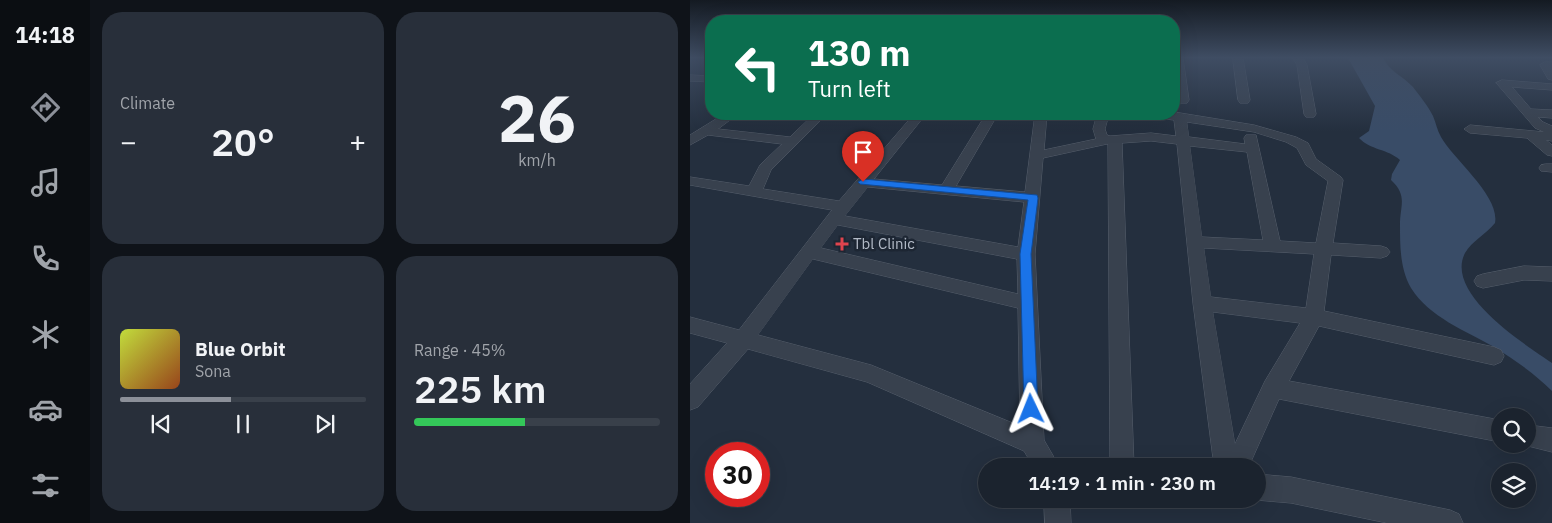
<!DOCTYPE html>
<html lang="en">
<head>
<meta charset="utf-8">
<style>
  :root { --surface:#1b232e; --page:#282f3a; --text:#f1f3f6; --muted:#a0a4aa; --line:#39404a; --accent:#8c9099 }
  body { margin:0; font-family:"IBM Plex Sans",sans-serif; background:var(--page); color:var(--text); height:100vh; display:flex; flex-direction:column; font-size:19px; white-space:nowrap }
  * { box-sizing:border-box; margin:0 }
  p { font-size:16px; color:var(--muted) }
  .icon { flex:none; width:28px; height:28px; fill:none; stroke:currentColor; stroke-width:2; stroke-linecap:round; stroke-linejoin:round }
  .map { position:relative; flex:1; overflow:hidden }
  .details { display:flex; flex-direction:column; gap:12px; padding:12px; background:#0f1319; width:600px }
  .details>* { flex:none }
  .hud { position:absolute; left:15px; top:15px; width:475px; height:105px; border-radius:20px; box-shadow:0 5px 20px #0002,0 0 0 1px var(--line); background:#0b6e4f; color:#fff; overflow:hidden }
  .buttons { position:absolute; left:801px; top:408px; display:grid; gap:10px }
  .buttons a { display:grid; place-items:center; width:45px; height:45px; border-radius:50%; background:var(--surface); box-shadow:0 5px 20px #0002,0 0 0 1px var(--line); font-size:25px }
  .speed { position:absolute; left:15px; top:442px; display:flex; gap:10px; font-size:25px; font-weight:700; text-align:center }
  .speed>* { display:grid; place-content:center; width:65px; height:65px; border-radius:50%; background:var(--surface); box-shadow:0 5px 20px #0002,0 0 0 1px var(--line); line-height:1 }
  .speed .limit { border:8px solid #d22; background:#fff; color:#111 }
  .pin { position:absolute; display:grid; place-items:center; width:42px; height:42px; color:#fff; margin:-51px -21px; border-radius:50% 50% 50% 0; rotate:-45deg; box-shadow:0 0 5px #0007 }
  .pin .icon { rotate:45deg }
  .me { position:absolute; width:55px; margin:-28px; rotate:358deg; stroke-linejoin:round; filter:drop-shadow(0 0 4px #0008) }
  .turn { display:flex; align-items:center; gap:18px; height:105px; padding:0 20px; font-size:22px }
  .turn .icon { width:65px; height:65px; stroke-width:2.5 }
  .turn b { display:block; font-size:35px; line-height:42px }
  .big { font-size:38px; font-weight:600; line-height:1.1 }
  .details .tile { flex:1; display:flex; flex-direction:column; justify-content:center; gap:8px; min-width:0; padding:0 18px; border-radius:20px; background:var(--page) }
  .details .dial { align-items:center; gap:0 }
  .dial b { font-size:65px; line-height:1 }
  .song { display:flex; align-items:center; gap:15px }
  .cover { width:60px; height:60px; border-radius:8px; background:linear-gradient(135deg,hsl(70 70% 55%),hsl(20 70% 35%)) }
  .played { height:5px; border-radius:2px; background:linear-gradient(90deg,var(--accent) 45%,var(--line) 45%) }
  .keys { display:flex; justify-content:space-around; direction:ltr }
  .heat { display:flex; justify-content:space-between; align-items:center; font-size:28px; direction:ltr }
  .charge { height:8px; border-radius:4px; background:linear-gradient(90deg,#34c759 45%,var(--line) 0) }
  .details .tiles { flex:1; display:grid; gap:12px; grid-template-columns:repeat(2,1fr) }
  .trip { position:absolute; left:288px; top:458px; width:288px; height:50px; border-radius:25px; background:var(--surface); box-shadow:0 5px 20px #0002,0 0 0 1px var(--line); font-weight:600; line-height:50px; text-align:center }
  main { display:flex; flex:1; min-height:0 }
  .menu { display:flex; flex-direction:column; width:90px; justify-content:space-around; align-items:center; background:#0b0e12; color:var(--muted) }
  .menu .icon { width:35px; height:35px }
  .menu .current { color:var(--accent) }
  .menu b { font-size:22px; color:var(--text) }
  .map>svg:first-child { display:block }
</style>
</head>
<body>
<main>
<nav class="menu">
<b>14:18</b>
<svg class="icon current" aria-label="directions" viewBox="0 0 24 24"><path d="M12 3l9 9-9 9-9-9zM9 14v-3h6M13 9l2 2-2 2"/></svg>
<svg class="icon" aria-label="music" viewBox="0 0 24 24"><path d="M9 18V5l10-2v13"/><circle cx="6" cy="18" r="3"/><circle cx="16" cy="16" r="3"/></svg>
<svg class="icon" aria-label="phone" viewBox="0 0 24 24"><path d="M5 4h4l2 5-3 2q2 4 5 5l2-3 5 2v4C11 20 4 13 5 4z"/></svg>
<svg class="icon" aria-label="climate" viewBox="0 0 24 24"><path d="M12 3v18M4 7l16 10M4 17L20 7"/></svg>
<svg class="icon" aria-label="car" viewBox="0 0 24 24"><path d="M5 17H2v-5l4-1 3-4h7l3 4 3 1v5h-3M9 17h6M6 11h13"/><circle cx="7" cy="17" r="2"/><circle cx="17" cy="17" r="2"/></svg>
<svg class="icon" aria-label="filters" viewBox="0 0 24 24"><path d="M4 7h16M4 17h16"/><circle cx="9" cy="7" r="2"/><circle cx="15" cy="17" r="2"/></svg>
</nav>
<section class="details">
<div class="tiles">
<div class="tile"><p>Climate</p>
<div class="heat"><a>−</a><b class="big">20°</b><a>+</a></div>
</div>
<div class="tile dial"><b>26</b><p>km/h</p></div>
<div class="tile">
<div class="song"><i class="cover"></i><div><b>Blue Orbit</b><p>Sona</p></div></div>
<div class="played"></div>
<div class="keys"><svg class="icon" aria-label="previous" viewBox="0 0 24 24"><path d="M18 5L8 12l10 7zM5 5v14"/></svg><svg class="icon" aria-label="pause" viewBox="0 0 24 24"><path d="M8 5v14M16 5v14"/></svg><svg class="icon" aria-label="next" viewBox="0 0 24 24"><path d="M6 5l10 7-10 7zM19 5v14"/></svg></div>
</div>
<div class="tile"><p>Range · 45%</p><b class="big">225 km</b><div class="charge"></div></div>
</div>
</section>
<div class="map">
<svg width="862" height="523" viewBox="0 0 862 523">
  <rect width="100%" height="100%" fill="#242f3e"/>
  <path fill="#394c67" d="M658,58h35c6,13 21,19 30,29 7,9 15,19 20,29 3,7 4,14 8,21 13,23 59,59 54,86 -9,11 -23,18 -30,30 -21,41 61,92 87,110v28c-17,-17 -37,-31 -58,-44 -28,-16 -65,-30 -83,-59 -11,-19 -11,-42 -11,-63 0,-20 8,-29 -9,-45l1,-6 8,-14c-12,-11 -30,-10 -41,-22l10,-7 6,-25z"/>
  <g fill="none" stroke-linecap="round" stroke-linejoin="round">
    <g stroke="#565f6c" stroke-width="1">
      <path id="minor" d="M484,58h9l6,42 -2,3h-13v-6l3,-1z
        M543,58h10l7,42 -2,3h-8l-2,-3z
        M603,58h10l4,7 9,49 -2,3h-8l-2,-3 -7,-49z
        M855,62h7v18l-4,-1 -8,-14z
        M0,75l21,1v6l-21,-1z
        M812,80l50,4v6l-40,-3 19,22 21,1v8l-14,-1 5,5 9,4v15l-6,-1 6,5v11l-5,-1 -20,-17 -57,-5 -6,-4 6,-4 74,7 -9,-4 -37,-43 -2,-2z
        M484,112l80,13 42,12 12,6 8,16 25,18 2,3 -10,63 48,3 6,2 3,4 -3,4 -6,2 -50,-3 -7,56 170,36 7,3 3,6 -3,6 -7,3 -175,-39 -30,55 211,39v22l-221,-43 -30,67h-35l-21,-163 -16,-159 -26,-3 -29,2 12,323h-24l-2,-321 -1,-1 -64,14 -8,96 9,186 15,26h-26l-9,-15 -157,-69 -119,-33 -50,58 -8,3v-26l37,-41 -37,-10v-16l49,13 93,-120 -142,-25v-8l59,9 11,-21 22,-21 -74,-9 -18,10v-10l34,-21h14l-20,15 72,8 24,-23h13l-56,56 -8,19 76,12 75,-87h12l-52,65 68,6 44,-71h12l-42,72 69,6 10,-78h12l-3,36 52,-11 -3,-10 4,-15h12l-4,15 2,6 3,1 41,-3 25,3 -2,-16 -19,-2 -6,-4zM497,122l67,10 32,10 11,6 9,17 22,16 -12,62 -36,-2 -24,-106h-10l-2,3 1,6 -56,-7zM500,146l57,6 16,88 -61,-3zM178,187l156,15 -6,45 -173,-31zM148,225l179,34 1,35 -197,-46zM514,248l110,6 -8,54 -95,-11zM123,259l205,49 2,118 -149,-61 -113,-30zM523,312l87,11 -35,58 -30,63z
        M856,164h6v8l-11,-1 -2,-3 2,-3z
        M834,266l28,1v14l-28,-1 -41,8 -6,-2 -3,-5 3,-5 6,-2z
        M838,425l24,3v24l-32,-8h8z
        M566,474l35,3 159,33 9,4 4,9h-76l-96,-20 -35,-3 -2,-1h2z
        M354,499h26l1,24h-26z"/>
    </g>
    <use href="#minor" fill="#38414e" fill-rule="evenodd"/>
  </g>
  <linearGradient id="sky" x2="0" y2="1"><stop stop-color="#141a22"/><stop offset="0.44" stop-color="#3f4d63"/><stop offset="1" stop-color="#3f4d63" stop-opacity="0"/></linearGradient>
  <rect width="862" height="131" fill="url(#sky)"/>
  <path fill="#1a73e8" stroke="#114b97" d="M173,179l174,16 1,3 -7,56 7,155 -2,5 -5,2 -5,-2 -2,-5 -4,-155 8,-54 -168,-16 -2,-2z"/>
  <path fill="#e0444e" stroke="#1d2633" stroke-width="2" d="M149.5 236.5h5v5h5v5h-5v5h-5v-5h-5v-5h5z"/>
  <g text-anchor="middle" stroke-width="5" stroke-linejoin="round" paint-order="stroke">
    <g font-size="15" fill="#b4bcc9" stroke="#1d2633" text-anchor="start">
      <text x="163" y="249">Tbl Clinic</text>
    </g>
  </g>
</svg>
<div class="buttons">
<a><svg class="icon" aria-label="search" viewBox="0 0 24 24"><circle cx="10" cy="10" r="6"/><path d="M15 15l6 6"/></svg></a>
<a><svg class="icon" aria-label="layers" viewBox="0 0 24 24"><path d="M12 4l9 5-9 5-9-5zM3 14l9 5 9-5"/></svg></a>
</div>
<div class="speed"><div class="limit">30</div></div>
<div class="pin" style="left:173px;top:182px;background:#d93025"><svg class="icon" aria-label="arrive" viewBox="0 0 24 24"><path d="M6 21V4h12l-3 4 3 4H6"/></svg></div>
<svg class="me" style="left:341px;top:409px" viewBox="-20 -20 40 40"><path d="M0-17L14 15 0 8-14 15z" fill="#1a73e8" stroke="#fff" stroke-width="4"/></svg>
<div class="trip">14:19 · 1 min · 230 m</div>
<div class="hud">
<div class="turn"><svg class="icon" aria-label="left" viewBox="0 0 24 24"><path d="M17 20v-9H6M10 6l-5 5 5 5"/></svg><div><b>130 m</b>Turn left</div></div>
</div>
</div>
</main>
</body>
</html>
